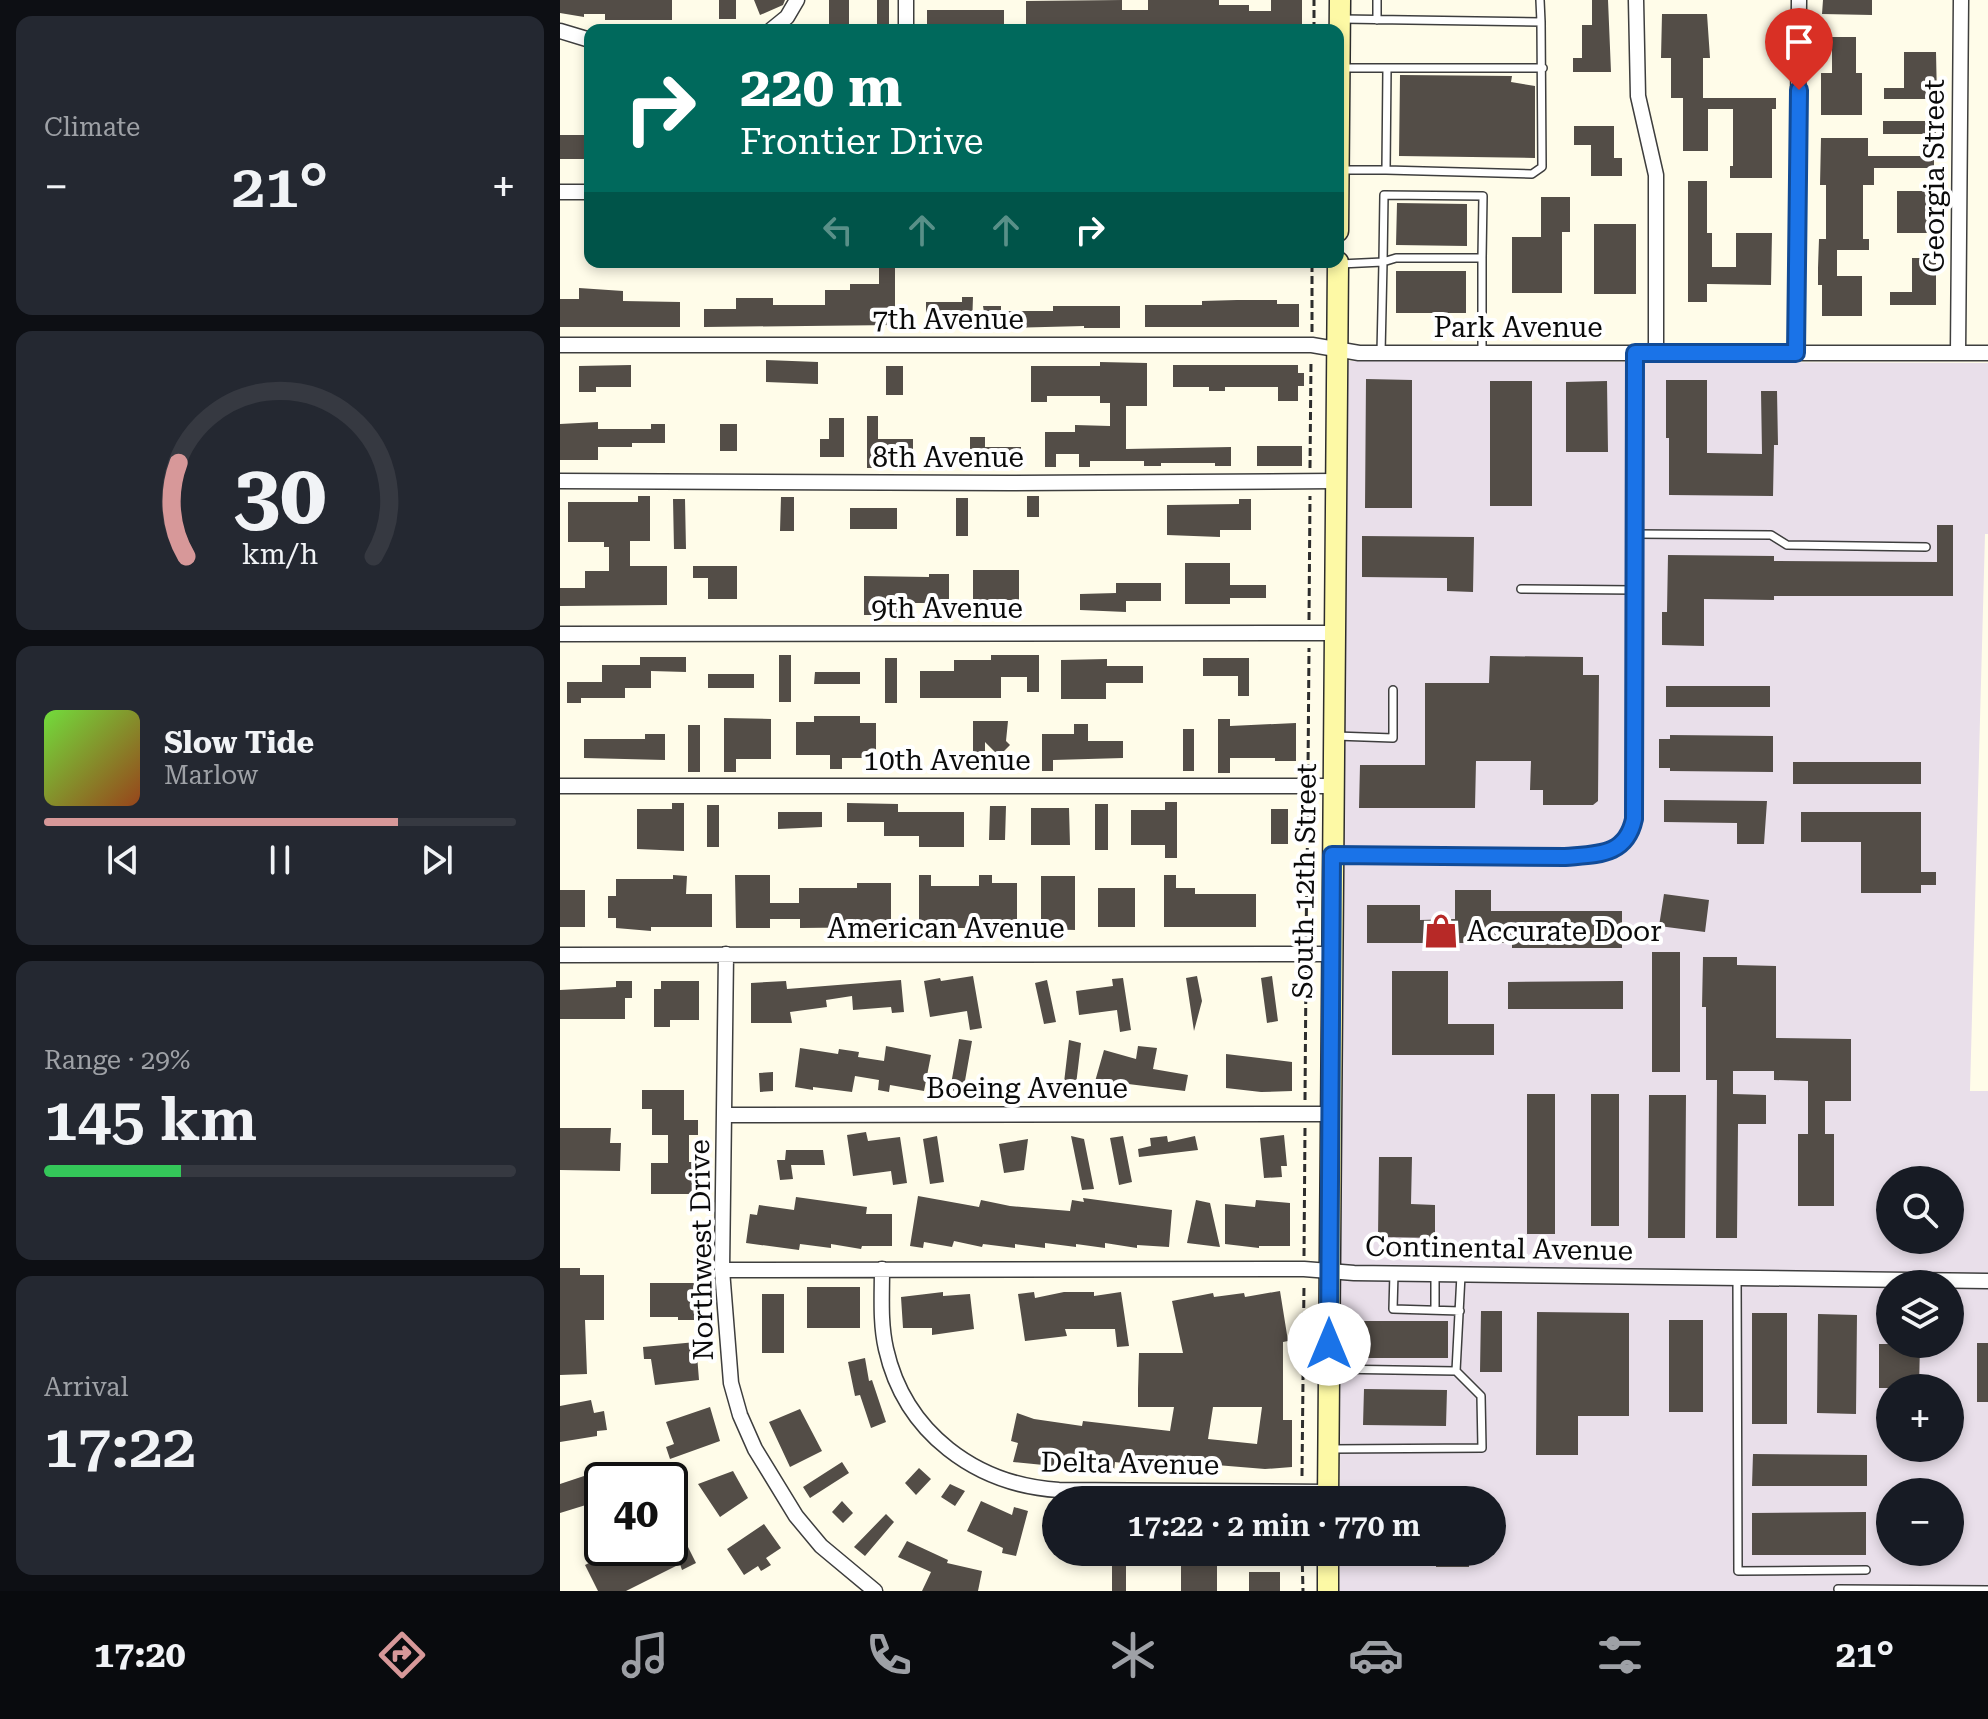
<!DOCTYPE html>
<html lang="en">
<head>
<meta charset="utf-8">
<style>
  :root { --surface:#171b24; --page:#242831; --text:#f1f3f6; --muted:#9ea1a6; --line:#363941; --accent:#d79899 }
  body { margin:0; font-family:"Roboto Serif",serif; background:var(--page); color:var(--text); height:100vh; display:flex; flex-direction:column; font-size:30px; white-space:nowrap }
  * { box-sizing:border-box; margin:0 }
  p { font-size:26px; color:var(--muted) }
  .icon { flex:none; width:44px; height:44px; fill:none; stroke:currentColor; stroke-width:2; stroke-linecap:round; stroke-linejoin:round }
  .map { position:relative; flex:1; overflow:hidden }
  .drawer { display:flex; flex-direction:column; gap:16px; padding:16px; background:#0d0f14; width:560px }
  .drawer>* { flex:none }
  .hud { position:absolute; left:24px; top:24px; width:760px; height:244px; border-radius:16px; box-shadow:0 4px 12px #0003; background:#00695c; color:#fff; overflow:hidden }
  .fabs { position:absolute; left:1316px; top:1166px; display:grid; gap:16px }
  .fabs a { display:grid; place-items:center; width:88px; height:88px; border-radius:50%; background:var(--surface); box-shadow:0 4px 12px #0003; font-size:40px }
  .speed { position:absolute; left:24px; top:1462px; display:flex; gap:16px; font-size:40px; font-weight:700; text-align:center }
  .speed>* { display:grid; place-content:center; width:104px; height:104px; border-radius:50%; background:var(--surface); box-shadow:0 4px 12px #0003; line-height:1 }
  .speed .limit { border:4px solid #111; border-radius:12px; background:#fff; color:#111 }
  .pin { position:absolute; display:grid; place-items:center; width:68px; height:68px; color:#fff; margin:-82px -34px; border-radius:50% 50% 50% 0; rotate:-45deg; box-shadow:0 0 8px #0007 }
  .pin .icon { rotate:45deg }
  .me { position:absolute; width:88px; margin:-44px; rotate:0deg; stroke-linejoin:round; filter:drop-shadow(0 0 6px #0008) }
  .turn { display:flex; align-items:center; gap:28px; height:168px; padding:0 24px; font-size:36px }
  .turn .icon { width:104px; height:104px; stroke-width:2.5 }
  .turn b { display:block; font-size:56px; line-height:68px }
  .lanes { display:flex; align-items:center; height:76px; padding:0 24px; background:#0003; justify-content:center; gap:40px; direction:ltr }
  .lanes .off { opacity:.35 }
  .big { font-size:60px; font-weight:600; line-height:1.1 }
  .drawer .card { flex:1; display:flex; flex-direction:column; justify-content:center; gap:12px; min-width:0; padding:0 28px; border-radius:16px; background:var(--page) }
  .drawer .dial { align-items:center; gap:0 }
  .dial svg { height:208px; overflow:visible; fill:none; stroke:var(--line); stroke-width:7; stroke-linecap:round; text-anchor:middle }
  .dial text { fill:var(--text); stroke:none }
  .song { display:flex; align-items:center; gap:24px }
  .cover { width:96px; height:96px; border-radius:12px; background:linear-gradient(135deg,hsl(100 70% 55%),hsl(20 70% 35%)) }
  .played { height:8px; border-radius:4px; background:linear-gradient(90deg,var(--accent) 75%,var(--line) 75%) }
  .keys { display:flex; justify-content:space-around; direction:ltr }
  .heat { display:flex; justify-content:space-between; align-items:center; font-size:44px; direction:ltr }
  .charge { height:12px; border-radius:6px; background:linear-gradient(90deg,#34c759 29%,var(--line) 0) }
  .trip { position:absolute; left:482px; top:1486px; width:464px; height:80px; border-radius:40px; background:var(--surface); box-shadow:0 4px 12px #0003; font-weight:600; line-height:80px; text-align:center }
  .dock { display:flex; height:128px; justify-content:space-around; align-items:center; background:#090b0e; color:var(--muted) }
  .dock .icon { width:56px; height:56px }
  .dock .on { color:var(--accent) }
  .dock b { font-size:36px; color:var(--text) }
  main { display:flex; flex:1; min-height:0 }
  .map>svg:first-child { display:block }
</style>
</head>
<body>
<main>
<section class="drawer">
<div class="card"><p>Climate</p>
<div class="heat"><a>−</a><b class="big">21°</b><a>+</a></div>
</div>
<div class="card dial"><svg viewBox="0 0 100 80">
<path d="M14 69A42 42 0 1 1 86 69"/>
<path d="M14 69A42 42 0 0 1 11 33" stroke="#d79899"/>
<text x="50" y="56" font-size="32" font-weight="700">30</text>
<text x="50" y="72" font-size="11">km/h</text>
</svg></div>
<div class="card">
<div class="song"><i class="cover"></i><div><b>Slow Tide</b><p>Marlow</p></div></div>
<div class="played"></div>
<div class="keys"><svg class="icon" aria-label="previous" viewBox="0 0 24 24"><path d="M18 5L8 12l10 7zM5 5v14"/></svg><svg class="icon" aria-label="pause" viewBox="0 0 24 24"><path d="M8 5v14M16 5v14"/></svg><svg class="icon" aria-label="next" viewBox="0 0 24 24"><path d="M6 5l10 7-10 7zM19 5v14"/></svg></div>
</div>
<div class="card"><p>Range · 29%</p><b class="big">145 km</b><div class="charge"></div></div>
<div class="card"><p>Arrival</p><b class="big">17:22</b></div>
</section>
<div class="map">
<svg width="1428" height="1591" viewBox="0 0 1428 1591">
  <rect width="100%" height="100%" fill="#fffce9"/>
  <path fill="#e9dfea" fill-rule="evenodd" d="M783,361l645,2v171h-3l-15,557h18v500h-649l1,-39h152v-52h-152zM1330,1180h60v60h-60zM1330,1284h60v60h-60zM1330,1388h60v60h-60zM1330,1492h60v60h-60z"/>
  <path fill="#534d47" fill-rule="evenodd" d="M0,0h112v20h-67v-6h-21v3l-24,-4z
    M159,0h17v19h-17z
    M194,0h31l-2,5 -23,10z
    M269,0h20v30h-20z
    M317,0h12v30h-12z
    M562,0v10h26v-10h71v5h30v6h22v-11h31v29l-218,1v-6l-58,1v-24z
    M1032,0h16l3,72h-38v-14h9v-33h10z
    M1263,0h49v15l-50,-1z
    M367,10h77v20h-77z
    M1102,14h45l3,44h-7v40h73v11h-4v69h-42v-12h3v-57h-25v42h-25v-53h-12v-40h-10z
    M1272,37h24v36h6v42h-41v-42h11z
    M1344,52h32l1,47h-53v-11h20z
    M840,75l112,1 -1,6 24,4v72l-136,-2z
    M1323,121h53v13h-53z
    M1014,126h40v32h8v18h-31v-31h-17z
    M0,135h30v24h-30z
    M1261,138h47v18h66v12h-60v17h-11v54h6v11h-32v26h25v40h-40v-31h-4v-17l1,-29h7v-54h-6z
    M1128,181h19v52h5v34h24v-34h36l-1,52 -64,-1v18h-19z
    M1337,191h36v42h-36z
    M981,197h29v35h-8v61h-50v-56h29z
    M837,203l70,1v42l-71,-1z
    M1034,224h42v70h-42z
    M1352,258h24v47h-46v-13h22z
    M319,262h16v63l-191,2v-18h32v-11h37v7h52v-15h25v-6h29z
    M836,271h70v42h-70z
    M19,288l44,3v10l57,1v25h-120v-28h19z
    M402,297h11l-1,29h-46v-24h36z
    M677,300h40v4h22v23h-154v-22h57v-4z
    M423,306h18v5h52v-5h67v22h-36v-2l-73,2v-3h-25z
    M206,360l52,2v22l-52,-2z
    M540,362l47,1v43h-21v43l105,-2v19h-16v-3h-54v3h-17v-5h-54v6h-11v-13h-23v13h-11v-35h30v-7l35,1v-23h-10v-7h-53v6h-16v-36h69z
    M71,365v22h-35v5h-17v-26z
    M613,365h125v8h6v13h-6v15h-20v-14h-53v4h-16v-4h-36z
    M326,366h17v29h-17z
    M806,379l46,1v128h-47z
    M1106,380h41v73l55,1 -1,-63h16l1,54h-4l-1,51 -104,-1v-57h-3z
    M930,381h42v125h-42z
    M1047,381l1,71h-42v-70z
    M307,416h11v23h35v13h-35v16h-11z
    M269,418h15v39h-24v-18h9z
    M38,422v7h53v-5h14v19h-33v4h-34v13h-38v-36z
    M160,424h17v27h-17z
    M410,437h15v10h36v19h-18v-3h-33z
    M697,446h45v20h-45z
    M78,496h12v45h-20v25h37v39l-107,1v-18h25v-17h24v-24h-5v-5h-36v-40h70z
    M467,496h12v21h-12z
    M221,497h13v34h-14z
    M396,498h12v38h-12z
    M113,499h12l1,50h-12z
    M679,499h12v31h-31v7l-53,-2v-30l72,-1z
    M290,508h47v21h-47z
    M1377,525h16v71h-179v4l-70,-1v47l-42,-1v-33h5l1,-57 106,1v5l163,1z
    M802,536l112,1 -1,55 -26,-1v-13l-85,-1z
    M625,563h45v22h36v13h-36v6h-45z
    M133,566h44v33h-29v-21h-15z
    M413,570h46v30h-46z
    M369,574h20v29h-35v12h-50v-39l65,1z
    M556,583h45v18h-35v11l-46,-2v-16l36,-1z
    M219,655h12v47h-12z
    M431,655h48v37h-12v-15h-26v21h-81v-27h34v-11h37z
    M930,656l93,1v18h16l-1,126 -5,4h-50v-15h-13l1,-29h-55l-1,47h-116l1,-43h65v-82h64z
    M80,657h46v15l-35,-1v17h-26v10h-44v5h-14v-21h35v-17h38z
    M325,658h12v45h-12z
    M643,658h46v38h-11v-20h-35z
    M547,659v7h36v17h-37v16h-45v-39z
    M255,672h45v12h-46z
    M148,674h46v14h-46z
    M1106,686h104v21h-104z
    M254,716h46v7h16v35h-34v11h-12v-14h-34v-33h18z
    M164,718l47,1v40h-35v13h-12z
    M658,719h12v7l66,-3v38h-21v-3h-45v15h-12z
    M413,721h35l-2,20 4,4 -11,11 -14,-14v25h-12z
    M514,724h14v17h35v17l-70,2v11h-11v-37h32z
    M128,725h12v47h-12z
    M623,729h11v42h-11z
    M85,734h20v26l-81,-2v-19h61z
    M1110,735l103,1v36l-103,-1v-3h-11v-29h11z
    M1233,762h128v22h-128z
    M1104,800l103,1 -3,43h-27v-21l-73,-1z
    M605,802h12v56h-12v-13h-34v-35h34z
    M112,803h12v48l-47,-2v-40h35z
    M287,803l51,1v8h66v35h-45v-11h-35v-14h-37z
    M535,804h13v46h-13z
    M147,805h12v42h-12z
    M430,806h16l-1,34h-16z
    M471,808h38l1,37h-39z
    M711,809h17v35h-17z
    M218,812h44v15l-44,2z
    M1241,812h120v60h15v13h-15v8h-60v-51h-60z
    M113,875l14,1 -1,18h26v33h-61v4l-35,-3v-10h-8v-22h8v-17h57z
    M175,875h35v28h29v-15h58v-5h34v44l-91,1v-9h-30v9h-34z
    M359,875h12v11h48v-11h13v8h25v45h-98z
    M604,875h12v13h19v6h61v33h-92z
    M481,876h34v54l-34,-1z
    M538,888h37v39h-37z
    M0,890h25v37h-25z
    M895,890h36v21h131v37h-110v-5h-145v-38h53v15l35,-1z
    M1104,894l45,6 -4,32 -46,-6z
    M1092,952h28v120h-28z
    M1143,957h34v8l39,1v72l75,1v62h-26v33h9v72h-36v-72h10v-53l-34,-1v-9h-41v23l33,1v29h-28l-1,114h-21l1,-158h-11v-73h-4z
    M832,971h56v53h46v31h-102z
    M413,976l9,52 -12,2 -3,-19 -37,6 -6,-36 16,-3 1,3z
    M637,976l5,25 -8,30 -8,-53z
    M712,976l6,45 -11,2 -6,-45z
    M563,978l8,52 -11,2 -3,-22 -38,5 -3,-24 37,-5 -1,-7z
    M341,980l3,32 -12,1 -1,-6 -38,3 -1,-14 -26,4 1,7 -37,5 2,11h-41v-40l35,-2 1,8z
    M487,980l9,42 -12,2 -9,-41z
    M56,981h16v17h-7v21h-65v-29l56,-3z
    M101,981h38v39h-29v7h-16v-38h7z
    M1063,981v28h-115v-27z
    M399,1039l13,2 -9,51 -13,-2z
    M509,1040l12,3 -6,50 -12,-2z
    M326,1046l45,9 -7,36 -34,-6 -1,7 -11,-2 1,-10 -24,-4 -3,16 -39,-5v3l-18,-3 5,-39 38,6 1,-5 20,3 -1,5 26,4z
    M578,1046l19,2 -4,21 35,6 -3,16 -73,-9 -3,8 -15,-5 10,-35 32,9z
    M666,1054l66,8v29l-31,1 -35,-4z
    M213,1072v19l-13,1 -1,-19z
    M82,1090h42v30h14v15h-9v27h7v32h-45v-31h17v-28h-16v-26h-10z
    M967,1094h28v140h-28z
    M1031,1094h28v132h-28z
    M1089,1095h37l-1,143h-37z
    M0,1128h51l-1,15h11l-1,28 -60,-1z
    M306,1132l2,9 32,-4 7,46 -14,2 -2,-14 -38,5 -6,-41z
    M724,1135l3,31h-6l1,11 -18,1 -4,-40z
    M377,1136l7,46 -14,2 -7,-45z
    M511,1136l13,3 10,50 -12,1z
    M563,1136l9,46 -13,3 -9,-47z
    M607,1136l1,6 27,-6 3,14 -59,7 -1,-8 13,-3 -1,-8z
    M468,1139l-4,31 -20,3 -5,-29z
    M226,1150h37l2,15h-34l2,14 -13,1 -3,-20h8z
    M819,1157h33l-1,47 24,1v33l-57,-1z
    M358,1196l61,11 2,-7 29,6 60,5 2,-11 12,2 -1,-4 89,12 -3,37 -32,-2v3l-32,-5v5l-29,-4v3l-31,-4v5l-30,-4v4l-32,-4 -1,3 -28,-6 -2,6 -28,-5 -1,6 -13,-2z
    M236,1197l71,10 -1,7h26v32h-30l-1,3 -30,-5v4l-31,-4 -1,6 -53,-7 4,-29 7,1 2,-10 35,5z
    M636,1200l14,3 10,44 -33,-4z
    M696,1200l34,3v43h-31v2l-34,-4v-40l30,3z
    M0,1268h20v7h24v45h-19l2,54 -27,1z
    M90,1283h45l1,37h-18v-3h-28z
    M247,1287h53v41h-53z
    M720,1291l8,50 -5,1v78h9v47l-27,2 -61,-5v4l-58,-10 -1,8 -30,-4 -1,10 -101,-10 5,-19 -7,-2 6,-28 17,6 48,7 1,-5 87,10 4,-24h-36v-18l1,-36h44l-11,-52 41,-8 1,4 30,-4 1,4zM653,1407h49l-5,37 -49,-5z
    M383,1292v4l27,-2 4,35 -42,6v-7h-29l-2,-31z
    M474,1292l1,6 29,-6h30v4l27,-4 8,54 -12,1 -2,-18h-50l2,7 -42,5 -7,-47z
    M202,1294h22v59h-22z
    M921,1311h21v61h-22z
    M977,1312l92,1v103h-51v39h-42z
    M1192,1313h35v111h-35z
    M1258,1314l39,1 -1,99 -39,-1z
    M1109,1320h34v92h-34z
    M803,1321h85v37h-85z
    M136,1342l3,38 -44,5 -4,-26h-7l-1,-12z
    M1417,1343h11v59h-11z
    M1319,1344h41l-1,44h-40z
    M305,1358l4,23 3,-1 14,42 -15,6 -11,-33 -5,1 -7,-34z
    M804,1389l83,1 -1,36 -83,-1z
    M31,1400l3,13 10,-2 3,19 -10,1v5l-37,6v-36z
    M150,1407l10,34 -50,18 -4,-12 8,-3 -8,-22z
    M240,1409l22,42 -32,16 -21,-45z
    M1193,1454l114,1v31h-115z
    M282,1462l7,11 -39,25 -7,-11z
    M359,1468l12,11 -15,16 -11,-12z
    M42,1470v30l-42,13v-29z
    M173,1471l15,27 -28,19 -22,-33z
    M390,1484l15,7 -10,15 -14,-9z
    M282,1501l11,12 -10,10 -11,-11z
    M421,1501l31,14 2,-8 14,4 -12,45 -14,-3 1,-5 -36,-17z
    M485,1510l11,1v26l-13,-1z
    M110,1511l26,52 -14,7 -2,-6 -54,27h-28l-13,-26 34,-17h51z
    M1306,1512v43h-114v-42z
    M326,1514l8,8 -29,34 -11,-9z
    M204,1524l17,24 -15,10 5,7 -10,6 -3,-5 -14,9 -17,-26z
    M347,1541l41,19 -1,3 35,8 -4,20h-56l9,-19 -33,-15z
    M552,1552h14v39h-14z
    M621,1552h36v39h-36z
    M876,1552h33v15h-33z
    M689,1572h31v19h-31z"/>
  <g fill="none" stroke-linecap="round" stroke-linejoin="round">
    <g stroke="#3e3e3e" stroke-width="10">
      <path id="lane" d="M817,0v20
        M782,19l199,3 -1,-22
        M782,68h201
        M827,68l-1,102 146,4 10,-7 -1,-145
        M780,170h46
        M922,258v94
        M780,264l43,-2 1,-67 99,1 -1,62h-86l-13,4 -2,91
        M1075,534l136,1 16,10 139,2
        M961,589l114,1
        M776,736l57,2v-48
        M834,1273l-1,36 67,2
        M1177,1277l1,294 128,-1
        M875,1310v-35
        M772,1369l124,2 5,-96
        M772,1449l150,-1 -1,-52 -25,-25
        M1278,1589l150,1"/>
    </g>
    <g stroke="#3e3e3e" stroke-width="17">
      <path id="street" d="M346,0v30
        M1076,0l2,96 18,79v178
        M211,30l16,-13 10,-17
        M0,31l30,9
        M0,192h30
        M0,345h752l47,8h629
        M1236,353l3,-353
        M1398,353l3,-353
        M0,481l449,2 327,-2
        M0,634l775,-1
        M0,786h773
        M772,855l233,2c33,-3 60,-1 69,-38l1,-466
        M166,954l-4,316 9,113 9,32 15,34 41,67 25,30 54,45
        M0,955l771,-1
        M164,1115l606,-1
        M322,1269c0,27 -2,54 4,80 19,84 90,136 173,141l269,2
        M162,1270l582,-1 50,4 634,8"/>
    </g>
    <g stroke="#2d2d2d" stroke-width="23">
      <path id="secondary" d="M778,231l2,-231
        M768,1500l10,-1238
        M768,1591v-39"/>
    </g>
    <path stroke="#2d2d2d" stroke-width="3" stroke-dasharray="8 4" stroke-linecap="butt" d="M754,30v-30
      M752,332v-70
      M750,468l1,-108
      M749,620l1,-124
      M748,772l1,-124
      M746,940l2,-140
      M745,1100l1,-132
      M744,1256l1,-128
      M742,1476l2,-192
      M742,1552l1,39"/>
    <use href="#lane" stroke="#fff" stroke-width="7"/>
    <use href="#street" stroke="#fff" stroke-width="14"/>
    <use href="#secondary" stroke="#fdf9a5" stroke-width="20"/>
  </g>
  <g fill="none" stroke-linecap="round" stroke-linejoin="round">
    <g stroke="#114b97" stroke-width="20">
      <path id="route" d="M769,1344l3,-489 233,2c33,-3 61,-1 69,-38l1,-466h161l3,-263"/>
    </g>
    <use href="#route" stroke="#1a73e8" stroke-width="14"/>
  </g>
  <defs>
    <g id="shop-bare" transform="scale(2.76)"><path d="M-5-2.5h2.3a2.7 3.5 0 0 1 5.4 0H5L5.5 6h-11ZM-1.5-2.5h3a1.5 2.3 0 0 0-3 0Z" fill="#b72927" stroke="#fff" stroke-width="2.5" paint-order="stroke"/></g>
  </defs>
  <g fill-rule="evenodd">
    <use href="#shop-bare" x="881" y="931"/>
  </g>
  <g text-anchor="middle" stroke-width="8" stroke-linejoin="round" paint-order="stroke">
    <g font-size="28" fill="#0b0b0b" stroke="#fff">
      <text transform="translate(1374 176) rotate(-90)" y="10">Georgia Street</text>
      <text x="388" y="329">7th Avenue</text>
      <text x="958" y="337">Park Avenue</text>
      <text x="388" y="467">8th Avenue</text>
      <text x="387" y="618">9th Avenue</text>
      <text x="387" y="770">10th Avenue</text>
      <text transform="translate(744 881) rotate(-89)" y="10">South 12th Street</text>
      <text x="386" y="938">American Avenue</text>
      <text x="467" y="1098">Boeing Avenue</text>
      <text transform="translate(939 1248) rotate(1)" y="10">Continental Avenue</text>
      <text transform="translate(141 1250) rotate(-91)" y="10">Northwest Drive</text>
      <text transform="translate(570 1463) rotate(1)" y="10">Delta Avenue</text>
    </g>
    <g font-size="28" fill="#0b0b0b" stroke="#fff" text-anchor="start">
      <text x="907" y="941">Accurate Door</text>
    </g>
  </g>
</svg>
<div class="fabs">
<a><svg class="icon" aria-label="search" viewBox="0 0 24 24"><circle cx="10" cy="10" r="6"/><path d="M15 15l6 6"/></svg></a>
<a><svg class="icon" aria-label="layers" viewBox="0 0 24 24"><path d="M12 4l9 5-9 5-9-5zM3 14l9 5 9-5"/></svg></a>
<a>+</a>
<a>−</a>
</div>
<div class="speed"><div class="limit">40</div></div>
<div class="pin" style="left:1239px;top:90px;background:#d93025"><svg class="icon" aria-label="arrive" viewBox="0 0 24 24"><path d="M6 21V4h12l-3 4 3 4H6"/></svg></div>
<svg class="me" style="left:769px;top:1344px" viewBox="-20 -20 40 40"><circle r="19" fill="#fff"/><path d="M0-13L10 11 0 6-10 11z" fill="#1a73e8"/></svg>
<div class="trip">17:22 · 2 min · 770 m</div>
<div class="hud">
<div class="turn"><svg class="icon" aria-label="right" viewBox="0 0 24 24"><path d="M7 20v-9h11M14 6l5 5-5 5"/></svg><div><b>220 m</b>Frontier Drive</div></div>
<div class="lanes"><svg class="icon off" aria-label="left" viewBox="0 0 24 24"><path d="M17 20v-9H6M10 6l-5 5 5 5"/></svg><svg class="icon off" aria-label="ahead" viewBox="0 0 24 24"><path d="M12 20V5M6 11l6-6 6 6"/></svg><svg class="icon off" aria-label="ahead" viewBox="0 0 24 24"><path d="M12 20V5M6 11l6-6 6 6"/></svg><svg class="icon" aria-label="right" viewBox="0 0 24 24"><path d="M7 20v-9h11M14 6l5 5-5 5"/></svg></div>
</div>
</div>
</main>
<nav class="dock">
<b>17:20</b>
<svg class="icon on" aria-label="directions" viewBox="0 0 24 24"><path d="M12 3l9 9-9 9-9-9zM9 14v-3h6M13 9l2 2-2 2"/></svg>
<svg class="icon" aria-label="music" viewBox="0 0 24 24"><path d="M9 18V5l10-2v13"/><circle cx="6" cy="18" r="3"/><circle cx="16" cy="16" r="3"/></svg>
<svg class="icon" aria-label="phone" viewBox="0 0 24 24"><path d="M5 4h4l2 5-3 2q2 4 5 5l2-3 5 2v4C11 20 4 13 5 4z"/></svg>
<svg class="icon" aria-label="climate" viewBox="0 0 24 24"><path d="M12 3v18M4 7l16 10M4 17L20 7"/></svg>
<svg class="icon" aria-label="car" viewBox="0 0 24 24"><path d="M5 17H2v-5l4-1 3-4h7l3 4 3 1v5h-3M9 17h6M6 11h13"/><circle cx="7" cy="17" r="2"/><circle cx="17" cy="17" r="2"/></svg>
<svg class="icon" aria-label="filters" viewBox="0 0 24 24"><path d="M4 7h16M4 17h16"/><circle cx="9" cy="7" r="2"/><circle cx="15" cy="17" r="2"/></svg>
<b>21°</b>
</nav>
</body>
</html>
